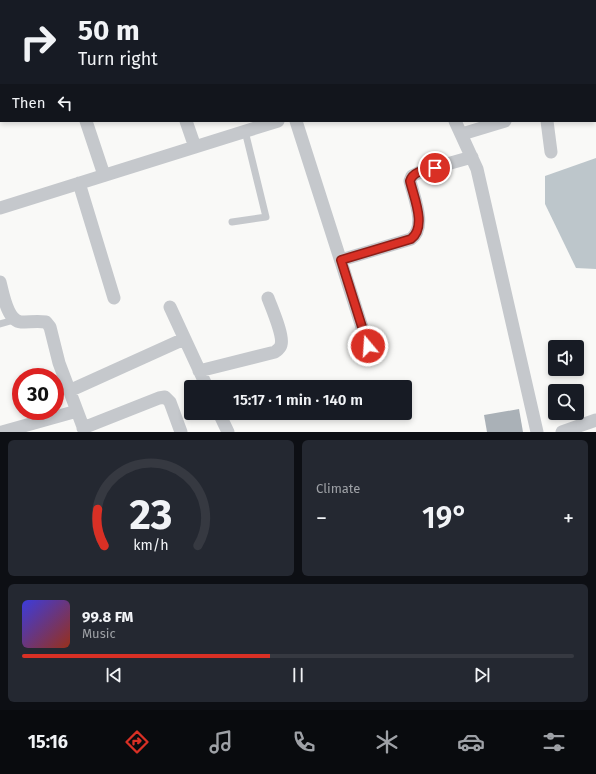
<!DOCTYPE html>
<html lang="en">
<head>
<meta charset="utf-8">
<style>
  :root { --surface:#171b24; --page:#242831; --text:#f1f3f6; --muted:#9ea1a6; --line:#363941; --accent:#d93025 }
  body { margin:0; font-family:"Fira Sans",sans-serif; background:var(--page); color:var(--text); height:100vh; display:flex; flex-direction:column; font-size:15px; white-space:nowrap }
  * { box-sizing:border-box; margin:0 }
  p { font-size:13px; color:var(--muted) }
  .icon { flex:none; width:22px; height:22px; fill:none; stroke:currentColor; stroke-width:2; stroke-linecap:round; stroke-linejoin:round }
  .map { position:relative; height:432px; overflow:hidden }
  .drawer { display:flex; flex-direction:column; gap:8px; padding:8px; background:#0d0f14; flex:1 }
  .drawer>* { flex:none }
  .hud { position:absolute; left:0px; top:0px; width:596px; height:122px; box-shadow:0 2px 6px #0003; background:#171b24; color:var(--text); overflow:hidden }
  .controls { position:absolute; left:548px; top:340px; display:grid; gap:8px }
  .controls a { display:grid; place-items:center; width:36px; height:36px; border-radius:4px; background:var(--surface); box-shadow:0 2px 6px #0003; font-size:20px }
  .speed { position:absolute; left:12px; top:368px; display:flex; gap:8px; font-size:20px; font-weight:700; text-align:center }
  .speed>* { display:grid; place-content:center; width:52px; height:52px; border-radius:50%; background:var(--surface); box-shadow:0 2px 6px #0003; line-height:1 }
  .speed .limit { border:6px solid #d22; background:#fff; color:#111 }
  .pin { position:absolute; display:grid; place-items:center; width:34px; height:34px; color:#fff; margin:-17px; border:2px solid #fff; border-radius:50%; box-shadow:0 1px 4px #0007 }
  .me { position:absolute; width:44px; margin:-22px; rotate:342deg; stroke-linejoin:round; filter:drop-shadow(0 0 3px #0008) }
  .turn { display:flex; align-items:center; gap:14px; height:84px; padding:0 12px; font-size:18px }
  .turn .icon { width:52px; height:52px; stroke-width:2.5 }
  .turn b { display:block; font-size:28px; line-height:34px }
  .then { display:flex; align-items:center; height:38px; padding:0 12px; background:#0003; gap:8px; font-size:15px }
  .big { font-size:30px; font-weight:600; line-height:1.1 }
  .drawer .tile { flex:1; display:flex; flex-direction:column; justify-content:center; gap:6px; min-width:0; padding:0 14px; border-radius:6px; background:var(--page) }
  .drawer .dial { align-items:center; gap:0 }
  .dial svg { height:104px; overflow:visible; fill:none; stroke:var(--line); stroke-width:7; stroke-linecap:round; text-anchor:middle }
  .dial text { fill:var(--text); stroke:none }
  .song { display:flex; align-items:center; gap:12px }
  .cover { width:48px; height:48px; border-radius:6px; background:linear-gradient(135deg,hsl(240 70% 55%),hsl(10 70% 35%)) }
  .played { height:4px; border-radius:2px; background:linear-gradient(90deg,var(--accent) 45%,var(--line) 45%) }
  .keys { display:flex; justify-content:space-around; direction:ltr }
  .heat { display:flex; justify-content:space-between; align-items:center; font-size:22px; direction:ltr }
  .drawer .tiles { flex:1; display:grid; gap:8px; grid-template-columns:1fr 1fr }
  .tile:last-child { grid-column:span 2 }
  .trip { position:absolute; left:184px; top:380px; width:228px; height:40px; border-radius:4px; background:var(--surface); box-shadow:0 2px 6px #0003; font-weight:600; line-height:40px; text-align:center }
  .tabs { display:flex; height:64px; justify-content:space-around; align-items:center; background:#090b0e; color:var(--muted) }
  .tabs .icon { width:28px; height:28px }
  .tabs .on { color:var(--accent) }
  .tabs b { font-size:18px; color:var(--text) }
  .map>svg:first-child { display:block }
</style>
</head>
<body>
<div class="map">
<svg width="596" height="432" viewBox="0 0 596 432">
  <rect width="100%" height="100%" fill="#f9f9f7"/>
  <path fill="#bdc6cb" d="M596,158v111l-20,-1 -31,-64v-28z"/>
  <path fill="#aab1b7" d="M519,409l4,23h-36l-3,-17z"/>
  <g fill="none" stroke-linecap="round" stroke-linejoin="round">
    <path stroke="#c5c8cc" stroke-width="7" d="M232,222l34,-5 -21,-86
      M0,324l14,-4"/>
    <path stroke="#c5c8cc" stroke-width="13" d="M148,0v1
      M298,0l1,1
      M428,0l1,1
      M117,1l4,-1
      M0,19h1
      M595,58v5
      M0,94h1
      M86,121l18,54
      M186,121l9,26
      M296,121l72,225
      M455,121l22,48 60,263
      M547,121l4,31
      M462,134l43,-13
      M79,183l35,115
      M0,208l278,-87
      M341,260l70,-21c16,-12 3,-41 -1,-58l2,-5 10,-5 50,-14
      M0,282c3,11 7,39 21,40 9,0 17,-1 25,0l4,5 9,36 26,69
      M170,307l37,80
      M199,371l76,-19c2,-2 5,-3 6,-7 3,-9 -9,-36 -13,-47
      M69,391l115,-52
      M219,413l9,19
      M83,428l76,-30 6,-1 5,5 11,30
      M2,432l75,-21
      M562,432l34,-12"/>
  </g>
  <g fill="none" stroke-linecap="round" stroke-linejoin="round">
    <g stroke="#8d1f18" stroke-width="10">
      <path id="route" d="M368,346l-27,-86 70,-21c16,-12 3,-41 -1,-58 3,-10 16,-11 25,-13"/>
    </g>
    <use href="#route" stroke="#d93025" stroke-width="7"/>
  </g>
</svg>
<div class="controls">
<a><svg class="icon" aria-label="sound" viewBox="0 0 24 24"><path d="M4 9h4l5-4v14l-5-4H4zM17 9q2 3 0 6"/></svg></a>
<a><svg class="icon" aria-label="search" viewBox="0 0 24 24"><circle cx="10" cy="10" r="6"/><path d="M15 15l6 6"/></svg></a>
</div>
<div class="speed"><div class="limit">30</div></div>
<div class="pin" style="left:435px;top:168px;background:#d93025"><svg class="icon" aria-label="arrive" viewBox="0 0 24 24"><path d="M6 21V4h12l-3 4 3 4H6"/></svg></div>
<svg class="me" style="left:368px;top:346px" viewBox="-20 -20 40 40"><circle r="17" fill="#d93025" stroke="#fff" stroke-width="3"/><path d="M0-11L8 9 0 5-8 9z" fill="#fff"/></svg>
<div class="trip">15:17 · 1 min · 140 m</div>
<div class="hud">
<div class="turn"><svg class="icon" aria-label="right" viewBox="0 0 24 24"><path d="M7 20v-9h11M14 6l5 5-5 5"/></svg><div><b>50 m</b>Turn right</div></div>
<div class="then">Then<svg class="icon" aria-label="left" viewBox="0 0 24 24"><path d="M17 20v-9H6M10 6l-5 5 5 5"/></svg></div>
</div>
</div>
<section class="drawer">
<div class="tiles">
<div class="tile dial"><svg viewBox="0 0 100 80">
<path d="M14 69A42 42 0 1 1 86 69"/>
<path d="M14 69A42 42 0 0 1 9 41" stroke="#d93025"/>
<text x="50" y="56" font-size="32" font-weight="700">23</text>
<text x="50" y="72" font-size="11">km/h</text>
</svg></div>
<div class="tile"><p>Climate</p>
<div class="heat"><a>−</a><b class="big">19°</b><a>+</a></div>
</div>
<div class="tile">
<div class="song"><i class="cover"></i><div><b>99.8 FM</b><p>Music</p></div></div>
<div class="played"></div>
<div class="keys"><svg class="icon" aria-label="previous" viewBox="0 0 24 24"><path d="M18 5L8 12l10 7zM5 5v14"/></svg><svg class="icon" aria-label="pause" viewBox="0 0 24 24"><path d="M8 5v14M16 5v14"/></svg><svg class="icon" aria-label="next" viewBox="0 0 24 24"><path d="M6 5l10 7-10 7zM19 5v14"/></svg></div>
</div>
</div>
</section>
<nav class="tabs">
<b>15:16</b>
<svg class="icon on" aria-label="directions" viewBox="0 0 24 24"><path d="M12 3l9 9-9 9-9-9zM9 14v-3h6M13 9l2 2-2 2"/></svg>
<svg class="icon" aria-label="music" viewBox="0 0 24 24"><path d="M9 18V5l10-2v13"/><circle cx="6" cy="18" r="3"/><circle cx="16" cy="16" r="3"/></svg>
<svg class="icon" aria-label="phone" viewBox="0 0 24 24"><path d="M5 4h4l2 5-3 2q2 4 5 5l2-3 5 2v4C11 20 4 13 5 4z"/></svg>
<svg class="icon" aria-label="climate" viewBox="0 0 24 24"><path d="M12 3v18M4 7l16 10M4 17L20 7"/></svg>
<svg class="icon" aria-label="car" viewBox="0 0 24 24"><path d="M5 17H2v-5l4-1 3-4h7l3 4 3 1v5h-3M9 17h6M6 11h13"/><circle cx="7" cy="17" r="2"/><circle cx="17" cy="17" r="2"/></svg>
<svg class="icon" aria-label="filters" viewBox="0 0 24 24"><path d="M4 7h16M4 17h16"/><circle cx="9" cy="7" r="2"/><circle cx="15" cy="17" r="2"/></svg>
</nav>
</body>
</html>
